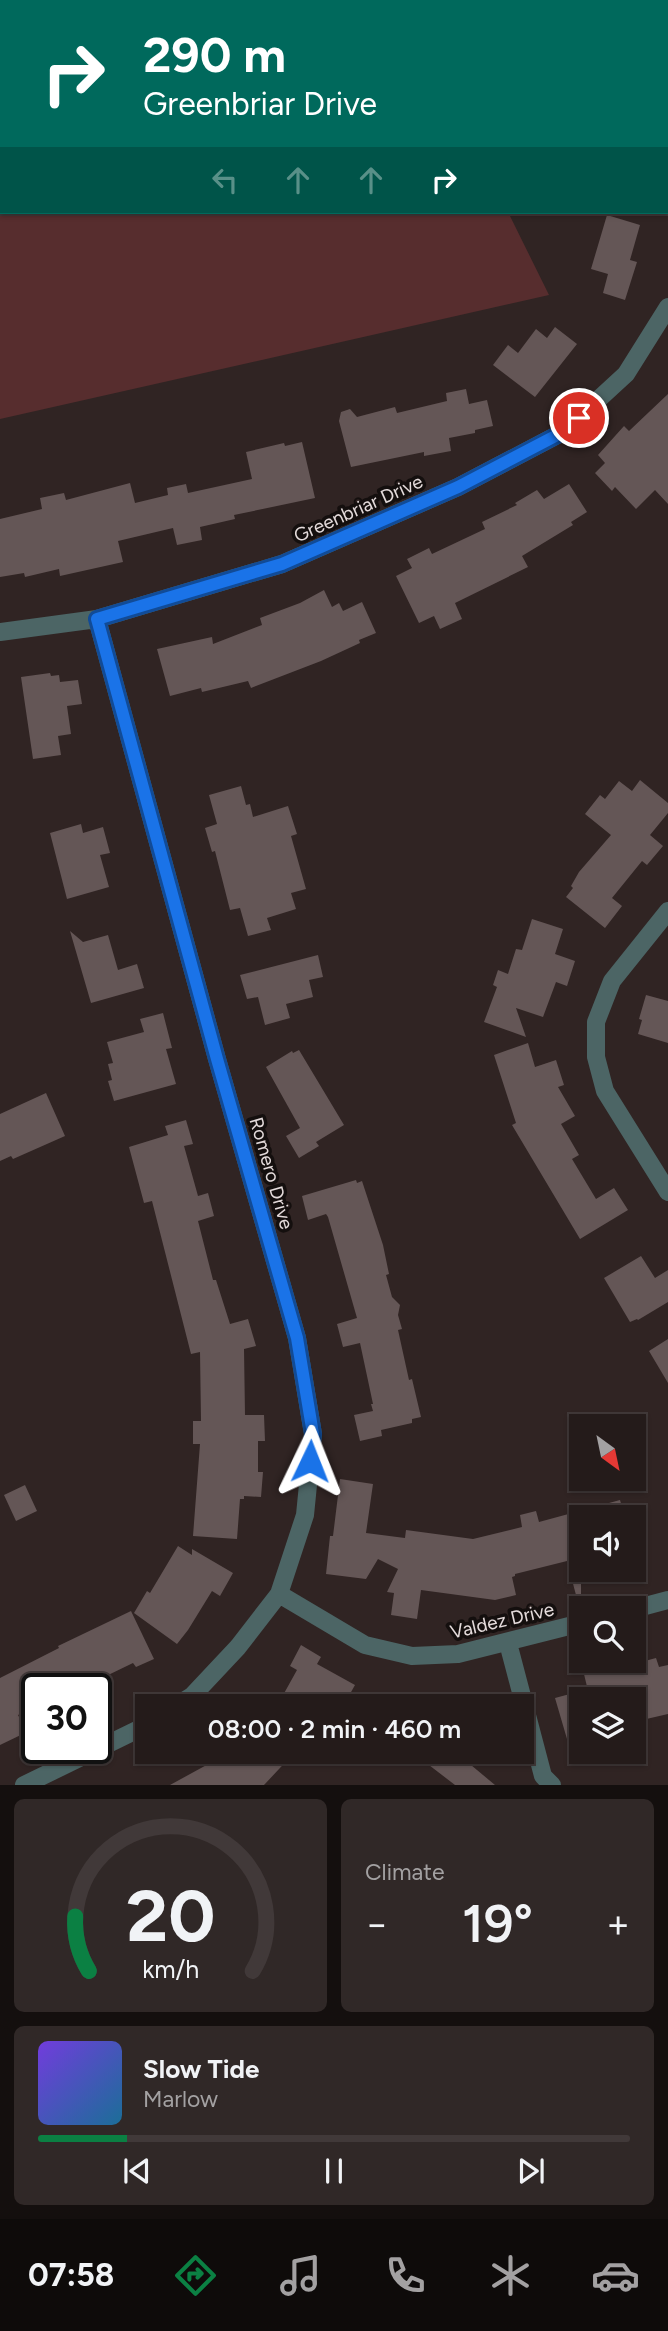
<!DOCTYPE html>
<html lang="en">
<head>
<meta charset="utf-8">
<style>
  :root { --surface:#241b1a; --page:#302827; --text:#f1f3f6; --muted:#a3a1a2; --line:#413939; --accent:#0b8043 }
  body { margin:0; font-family:Figtree,sans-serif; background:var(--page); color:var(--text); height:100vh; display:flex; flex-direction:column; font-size:26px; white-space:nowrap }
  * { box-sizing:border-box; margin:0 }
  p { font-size:23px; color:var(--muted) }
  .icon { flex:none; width:38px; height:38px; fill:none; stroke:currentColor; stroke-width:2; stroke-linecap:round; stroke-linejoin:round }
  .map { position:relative; height:1785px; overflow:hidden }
  .sheet { display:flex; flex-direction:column; gap:14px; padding:14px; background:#140f0e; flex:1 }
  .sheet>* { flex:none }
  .top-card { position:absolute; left:0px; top:0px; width:668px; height:214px; box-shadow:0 2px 5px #0004,0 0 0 2px var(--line); background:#00695c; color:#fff; overflow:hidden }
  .needle { width:46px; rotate:147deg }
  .fabs { position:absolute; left:569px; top:1414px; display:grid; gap:14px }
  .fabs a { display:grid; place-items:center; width:77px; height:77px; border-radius:0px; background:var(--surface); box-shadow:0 2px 5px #0004,0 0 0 2px var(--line); font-size:35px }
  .speed { position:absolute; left:21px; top:1673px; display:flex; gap:14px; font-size:35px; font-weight:700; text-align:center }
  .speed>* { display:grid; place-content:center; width:91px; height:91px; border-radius:50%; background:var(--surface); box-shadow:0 2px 5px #0004,0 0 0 2px var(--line); line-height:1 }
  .speed .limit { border:4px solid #111; border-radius:10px; background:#fff; color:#111 }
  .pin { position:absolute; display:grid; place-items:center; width:60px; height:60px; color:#fff; margin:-30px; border:4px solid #fff; border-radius:50%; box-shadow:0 2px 7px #0007 }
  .me { position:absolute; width:77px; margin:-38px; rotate:2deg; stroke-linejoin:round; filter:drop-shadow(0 0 5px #0008) }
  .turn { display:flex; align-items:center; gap:24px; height:147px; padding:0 28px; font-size:32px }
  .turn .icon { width:91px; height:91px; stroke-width:2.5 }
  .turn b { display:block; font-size:49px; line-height:60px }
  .lanes { display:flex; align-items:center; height:66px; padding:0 28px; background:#0003; justify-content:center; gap:35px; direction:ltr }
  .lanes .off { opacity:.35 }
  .big { font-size:52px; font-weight:600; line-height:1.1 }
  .sheet .tile { flex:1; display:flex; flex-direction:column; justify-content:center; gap:10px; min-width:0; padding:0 24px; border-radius:10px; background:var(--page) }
  .sheet .dial { align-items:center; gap:0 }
  .dial svg { height:182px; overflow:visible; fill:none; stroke:var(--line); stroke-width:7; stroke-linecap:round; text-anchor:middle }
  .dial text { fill:var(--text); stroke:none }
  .song { display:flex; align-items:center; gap:21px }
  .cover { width:84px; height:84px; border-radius:10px; background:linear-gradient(135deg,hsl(260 70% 55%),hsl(200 70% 35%)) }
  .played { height:7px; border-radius:4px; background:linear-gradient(90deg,var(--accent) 15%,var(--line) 15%) }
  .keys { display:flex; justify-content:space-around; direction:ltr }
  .heat { display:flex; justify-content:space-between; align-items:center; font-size:38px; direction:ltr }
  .sheet .tiles { flex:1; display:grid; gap:14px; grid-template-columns:1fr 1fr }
  .tile:last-child { grid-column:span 2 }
  .trip { position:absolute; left:135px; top:1694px; width:399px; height:70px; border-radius:0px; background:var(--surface); box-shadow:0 2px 5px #0004,0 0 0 2px var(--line); font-weight:600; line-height:70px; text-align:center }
  .menu { display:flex; height:112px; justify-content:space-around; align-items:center; background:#0e0b0a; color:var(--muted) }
  .menu .icon { width:49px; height:49px }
  .menu .active { color:var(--accent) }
  .menu b { font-size:32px; color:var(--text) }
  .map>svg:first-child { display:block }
</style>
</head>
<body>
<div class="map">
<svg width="668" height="1785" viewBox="0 0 668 1785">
  <rect width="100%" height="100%" fill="#302423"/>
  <path fill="#572d2e" d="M143,0h259l1,2h-262z
    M0,80l2,1v131h506l41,83 -549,124z"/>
  <path fill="#645656" d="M607,215l33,10 -10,35 7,2 -12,38 -22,-7 5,-19 -17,-5z
    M555,327l22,17 -42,53 -42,-32 15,-20 10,8 18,-24 11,9z
    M466,389l3,15 18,-4 6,26 -18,4v3l-26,5 2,13 -27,5v-4l-73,15 -12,-46 2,-9 9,-3 7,8 38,-10 2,6 50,-12 -1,-8z
    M668,394v110l-13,-14 -19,19 -21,-22 -3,4 -17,-18 10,-10 -7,-8 26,-29 5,5z
    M302,442l13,56 -81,17 1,4 -35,8 2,13 -25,5 -4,-17 -55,13 5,21 -63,14 -1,-7 -34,8 -1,-4 -24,4v-58l42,-10 -2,-11 24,-5 2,7 64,-17 5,20 33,-8 -1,-7 19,-4 2,9 64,-14 -6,-27 38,-9 1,3z
    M569,484l18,28 -16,10 2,3 -51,31 6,11 -73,36 7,16 -22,10 -6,-13 -15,7 -23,-47 16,-8 -5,-9 22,-11 3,6 53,-25 -3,-7 35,-17 -2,-2 22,-13 7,9z
    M324,590l8,17 7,-4 4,8 19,-9 14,31 -17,7 1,3 -39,18 -70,27 -3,-7 -46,11 -1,-4 -31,8 -13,-47 55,-12 1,7 49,-19 -2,-7 40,-15z
    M50,673l1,3 8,-1 1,7 18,-2 4,24 -15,2 4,28 -13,2 3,19 -28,4 -12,-82z
    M640,780l28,23v10l-18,22 13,11 -16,19 -5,-4 -30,37 10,8 -17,22 -39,-31 7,-9 -2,-2 8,-14 32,-37 -26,-21 15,-19 5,4 14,-18 13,10z
    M241,786l5,19 4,-1 3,13 35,-11 9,28 -6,2 15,53 -15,4 5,16 -29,9 4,12 -23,6 -8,-28 -10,2 -15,-59 -3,1 -7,-24 12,-4 -8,-29z
    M81,824l2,9 20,-6 7,26 -10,2 9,32 -42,12 -17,-66z
    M532,919l31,10 -8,25 20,7 -8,25 -11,-4 -13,35 -27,-9 10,29 -42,-15 13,-35 -4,-2 5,-15 10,4 8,-25 6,1z
    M70,931l13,11 25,-7 10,35 19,-6 7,24 -53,15z
    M318,955l5,22 -14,3 4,17 -27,7 4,14 -25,7 -7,-28 -11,2 -7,-24z
    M646,995l22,6v42l-30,-9 4,-14 -3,-1z
    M163,1013l9,35 -6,1 10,35 -62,17 -6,-20 4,-1 -4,-16 5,-1 -6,-21 37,-10 -4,-13z
    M528,1043l7,24 21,-7 8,25 -6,2 17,29 -14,8 18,31 -7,4 24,40 18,-11 14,22 -48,29 -68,-114 4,-2 -22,-68z
    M299,1050l45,75 -28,17 3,4 -20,12 -13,-22 14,-8 -34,-61 26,-16 1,2z
    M46,1093l19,43 -52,23 -2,-3 -11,5v-47z
    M186,1120l7,24 -9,2 14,50 10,-3 6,23 -16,5 15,59h3l14,44 18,-5 8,27 -12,3 1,66h19l1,26h-7v31h5l-2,25 -17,-1v3h-4l-3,40 -44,-3 7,-92h-7v-23h8l-1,-69 -9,2 -39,-153 -8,2 -15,-56 39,-12 -3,-9z
    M356,1180l1,3 5,-2 21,64 6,29 -3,1 6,22 8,8 -2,10 4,14 -4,1 11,50 3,-1 9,38 -9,2v4l-31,7 1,6 -22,5 -6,-26 19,-4 -2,-7h2l-13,-61 -17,4 -6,-23 20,-6 -29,-101 -2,-3 -18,6 -6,-24z
    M641,1256l14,22 13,-8v32l-30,18 -1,-1 -7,3 -26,-44z
    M668,1339v44l-19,-32z
    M340,1479l33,5 -7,49 39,5 1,-8 67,9 49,-12 -2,-12 16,-4 3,11 81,-22 5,17h-44v77l-5,1 -9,-34 -52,13v2l-3,1 4,18 -21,5 -74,-10 -4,29 -26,-4 3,-22 -7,-1 11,-23 -20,-10 -12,20 -40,-5 4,-38h3z
    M25,1485l12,26 -21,10 -12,-26z
    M178,1546l14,9v-6l41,24 -13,23 -8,-5 -24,39 -11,14 -43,-31 13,-22 3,2z
    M131,1611l23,48 -18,8 -3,-4 -31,15 5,11h-70v17l-19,9 9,17 -27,13v-67l59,-30 -1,-2z
    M301,1645l20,12 -4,7 38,21 -9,16 -8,-5 -6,10h-55l20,-36 -7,-4z
    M656,1658l3,9 9,-2v49l-26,6 -5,-21h-47l-7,-29 29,-8 3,7z
    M581,1691v44l-14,4 -12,-41z
    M221,1752h74l-31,33h-94l42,-23z
    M412,1752h69l-10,13 24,20h-40z"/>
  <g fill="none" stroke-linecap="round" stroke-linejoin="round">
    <path stroke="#4c6565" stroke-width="18" d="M633,0l1,2
      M667,91l1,4
      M97,619l120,440 80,279 16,96 -8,81 -26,79 -41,53 -46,49 -16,10
      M0,632l97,-13 185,-55 176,-77 105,-55 63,-58 42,-67
      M668,911l-56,70 -16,41v35l9,34 63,101
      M279,1594l86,51 47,11 46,-2 123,-31
      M634,1609l34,-9
      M508,1643l35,133 9,9
      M24,1785l123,-60"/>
  </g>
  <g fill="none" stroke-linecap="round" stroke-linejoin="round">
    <g stroke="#114b97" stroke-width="18">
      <path id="route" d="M310,1461l3,-27 -16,-96 -80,-279 -120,-440 185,-55 176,-77 105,-55 16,-14"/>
    </g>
    <use href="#route" stroke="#1a73e8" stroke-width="12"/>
  </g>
  <g text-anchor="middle" stroke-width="7" stroke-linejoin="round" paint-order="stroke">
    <g font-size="19" fill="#e4dbdb" stroke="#140f0e">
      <text transform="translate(358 508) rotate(-24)" y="7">Greenbriar Drive</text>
      <text transform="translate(272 1173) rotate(74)" y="7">Romero Drive</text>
      <text transform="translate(502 1620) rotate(-13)" y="7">Valdez Drive</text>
    </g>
  </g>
</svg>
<div class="fabs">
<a><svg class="needle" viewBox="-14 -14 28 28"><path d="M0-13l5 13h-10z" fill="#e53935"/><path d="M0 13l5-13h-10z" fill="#a3a1a2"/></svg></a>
<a><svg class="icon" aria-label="sound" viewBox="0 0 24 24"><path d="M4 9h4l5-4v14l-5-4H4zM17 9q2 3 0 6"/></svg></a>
<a><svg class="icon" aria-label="search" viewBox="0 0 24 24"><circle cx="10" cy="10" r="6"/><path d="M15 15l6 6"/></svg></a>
<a><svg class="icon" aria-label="layers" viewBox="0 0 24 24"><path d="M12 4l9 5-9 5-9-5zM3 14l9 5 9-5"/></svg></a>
</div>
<div class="speed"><div class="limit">30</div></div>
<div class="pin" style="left:579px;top:418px;background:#d93025"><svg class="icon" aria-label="arrive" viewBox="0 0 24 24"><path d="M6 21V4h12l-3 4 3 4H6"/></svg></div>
<svg class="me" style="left:310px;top:1461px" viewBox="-20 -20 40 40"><path d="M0-17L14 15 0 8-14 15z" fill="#1a73e8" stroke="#fff" stroke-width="4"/></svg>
<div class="trip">08:00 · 2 min · 460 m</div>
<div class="top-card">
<div class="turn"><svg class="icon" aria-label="right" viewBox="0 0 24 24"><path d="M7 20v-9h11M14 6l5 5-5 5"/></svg><div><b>290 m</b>Greenbriar Drive</div></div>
<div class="lanes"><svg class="icon off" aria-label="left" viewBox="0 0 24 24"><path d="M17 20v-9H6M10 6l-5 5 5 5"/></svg><svg class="icon off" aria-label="ahead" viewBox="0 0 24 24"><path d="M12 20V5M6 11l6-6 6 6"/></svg><svg class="icon off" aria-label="ahead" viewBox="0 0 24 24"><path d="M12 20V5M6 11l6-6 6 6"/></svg><svg class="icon" aria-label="right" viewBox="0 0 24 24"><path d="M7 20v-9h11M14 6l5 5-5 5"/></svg></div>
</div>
</div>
<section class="sheet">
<div class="tiles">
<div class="tile dial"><svg viewBox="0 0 100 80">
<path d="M14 69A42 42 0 1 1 86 69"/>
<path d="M14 69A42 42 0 0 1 8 45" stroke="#0b8043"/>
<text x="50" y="56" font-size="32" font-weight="700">20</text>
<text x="50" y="72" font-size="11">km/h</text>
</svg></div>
<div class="tile"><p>Climate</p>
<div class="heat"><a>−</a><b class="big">19°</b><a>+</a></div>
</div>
<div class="tile">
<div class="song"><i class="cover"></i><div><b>Slow Tide</b><p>Marlow</p></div></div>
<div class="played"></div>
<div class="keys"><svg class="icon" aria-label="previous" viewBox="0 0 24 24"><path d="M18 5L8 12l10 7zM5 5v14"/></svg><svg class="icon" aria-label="pause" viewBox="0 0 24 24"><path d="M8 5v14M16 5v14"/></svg><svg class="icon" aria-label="next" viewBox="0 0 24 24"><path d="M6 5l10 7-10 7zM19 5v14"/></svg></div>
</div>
</div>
</section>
<nav class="menu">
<b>07:58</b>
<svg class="icon active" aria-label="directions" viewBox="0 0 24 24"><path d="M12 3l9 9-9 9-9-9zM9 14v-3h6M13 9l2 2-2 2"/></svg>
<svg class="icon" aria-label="music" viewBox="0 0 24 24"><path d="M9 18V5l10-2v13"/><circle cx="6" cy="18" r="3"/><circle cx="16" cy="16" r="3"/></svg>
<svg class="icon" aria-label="phone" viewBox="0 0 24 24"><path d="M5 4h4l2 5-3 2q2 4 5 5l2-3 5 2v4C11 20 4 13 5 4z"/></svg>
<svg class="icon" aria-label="climate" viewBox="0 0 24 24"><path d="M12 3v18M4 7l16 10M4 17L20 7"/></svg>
<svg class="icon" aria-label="car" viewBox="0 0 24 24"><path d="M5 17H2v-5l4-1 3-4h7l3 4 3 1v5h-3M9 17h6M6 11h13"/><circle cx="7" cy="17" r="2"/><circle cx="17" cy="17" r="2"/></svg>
</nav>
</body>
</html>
